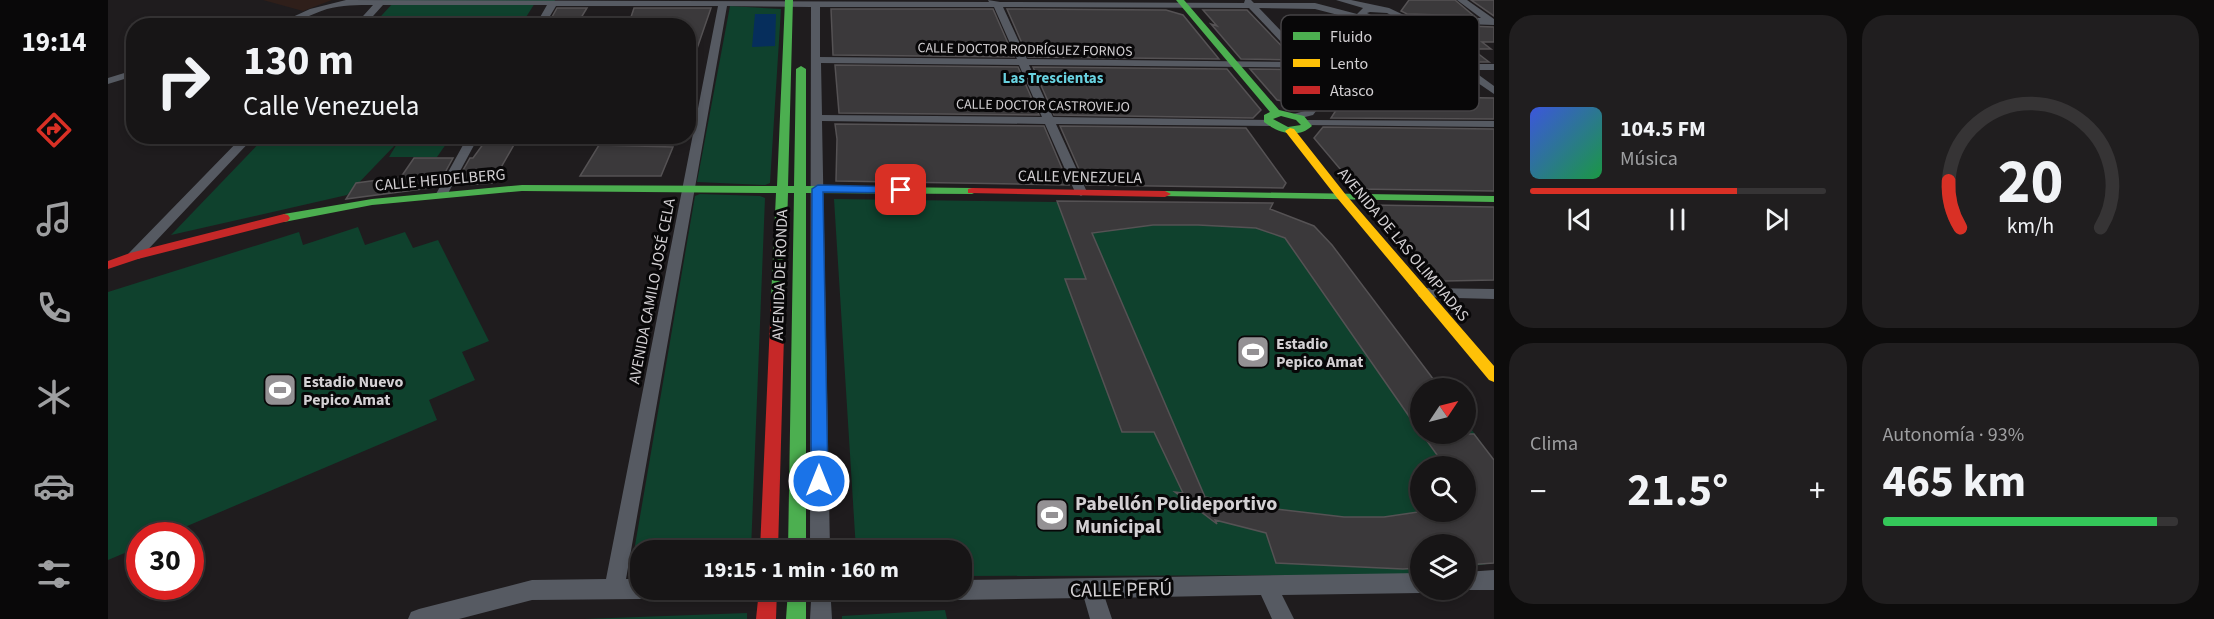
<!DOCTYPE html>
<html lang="es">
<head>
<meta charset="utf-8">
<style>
  :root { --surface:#171516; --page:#201e1f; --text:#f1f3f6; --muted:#9e9fa1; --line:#363435; --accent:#d93025 }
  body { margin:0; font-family:"Source Sans 3",sans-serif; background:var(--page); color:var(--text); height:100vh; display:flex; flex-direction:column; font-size:22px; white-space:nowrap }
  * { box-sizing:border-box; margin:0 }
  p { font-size:20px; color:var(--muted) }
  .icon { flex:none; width:33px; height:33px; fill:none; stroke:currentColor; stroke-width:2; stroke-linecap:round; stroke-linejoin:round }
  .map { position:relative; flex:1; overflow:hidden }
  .details { display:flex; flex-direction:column; gap:15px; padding:15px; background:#0d0c0c; width:720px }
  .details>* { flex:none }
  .hud { position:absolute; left:18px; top:18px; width:570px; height:126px; border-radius:24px; box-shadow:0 3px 9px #0003,0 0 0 2px var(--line); background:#171516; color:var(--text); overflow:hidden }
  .needle { width:39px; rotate:55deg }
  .tools { position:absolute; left:1302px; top:378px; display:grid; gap:12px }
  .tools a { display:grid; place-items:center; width:66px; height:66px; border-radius:50%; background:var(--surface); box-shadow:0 3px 9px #0003,0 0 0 2px var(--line); font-size:30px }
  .speed { position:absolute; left:18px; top:522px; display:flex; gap:12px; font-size:30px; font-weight:700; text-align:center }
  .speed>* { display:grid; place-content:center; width:78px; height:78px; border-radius:50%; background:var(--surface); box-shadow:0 3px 9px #0003,0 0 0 2px var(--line); line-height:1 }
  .speed .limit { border:9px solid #d22; background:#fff; color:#111 }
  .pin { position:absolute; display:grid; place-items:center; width:51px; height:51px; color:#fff; margin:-26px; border-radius:12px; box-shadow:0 3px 9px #0006 }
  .me { position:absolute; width:66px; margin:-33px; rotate:0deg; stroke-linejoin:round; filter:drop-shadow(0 0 4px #0008) }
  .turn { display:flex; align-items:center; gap:21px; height:126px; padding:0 18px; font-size:27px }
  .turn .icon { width:78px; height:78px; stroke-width:2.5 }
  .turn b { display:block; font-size:42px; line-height:51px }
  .big { font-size:45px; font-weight:700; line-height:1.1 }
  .details .widget { flex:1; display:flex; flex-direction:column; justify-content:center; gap:9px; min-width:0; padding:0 21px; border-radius:24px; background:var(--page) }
  .details .dial { align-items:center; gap:0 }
  .dial svg { height:156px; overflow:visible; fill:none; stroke:var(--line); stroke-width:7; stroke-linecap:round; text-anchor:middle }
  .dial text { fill:var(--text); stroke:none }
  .song { display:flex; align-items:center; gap:18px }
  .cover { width:72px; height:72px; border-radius:9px; background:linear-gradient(135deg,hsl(230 70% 55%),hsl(140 70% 35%)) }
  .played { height:6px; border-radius:3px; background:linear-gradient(90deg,var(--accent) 70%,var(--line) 70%) }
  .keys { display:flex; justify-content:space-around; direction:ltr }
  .heat { display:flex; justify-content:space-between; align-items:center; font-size:33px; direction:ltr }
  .charge { height:9px; border-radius:4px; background:linear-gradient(90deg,#34c759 93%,var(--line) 0) }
  .details .tiles { flex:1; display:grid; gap:15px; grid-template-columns:repeat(2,1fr) }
  .trip { position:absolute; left:522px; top:540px; width:342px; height:60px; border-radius:24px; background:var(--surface); box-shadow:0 3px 9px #0003,0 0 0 2px var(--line); font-weight:700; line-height:60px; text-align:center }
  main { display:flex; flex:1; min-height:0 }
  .menu { display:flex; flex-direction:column; width:108px; justify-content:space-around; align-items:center; background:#090809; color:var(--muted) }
  .menu .icon { width:42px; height:42px }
  .menu .active { color:var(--accent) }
  .menu b { font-size:27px; color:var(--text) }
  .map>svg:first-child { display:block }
</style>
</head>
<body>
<main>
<nav class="menu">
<b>19:14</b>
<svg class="icon active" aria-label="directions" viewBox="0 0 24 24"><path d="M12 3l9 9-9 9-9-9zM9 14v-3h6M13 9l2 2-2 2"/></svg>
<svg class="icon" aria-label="music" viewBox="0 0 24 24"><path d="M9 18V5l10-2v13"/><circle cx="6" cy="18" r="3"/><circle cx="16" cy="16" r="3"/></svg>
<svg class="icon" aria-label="phone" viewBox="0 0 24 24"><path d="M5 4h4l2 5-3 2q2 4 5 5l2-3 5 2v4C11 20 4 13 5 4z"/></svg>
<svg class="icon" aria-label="climate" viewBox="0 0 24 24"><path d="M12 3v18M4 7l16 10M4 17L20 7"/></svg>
<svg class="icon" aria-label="car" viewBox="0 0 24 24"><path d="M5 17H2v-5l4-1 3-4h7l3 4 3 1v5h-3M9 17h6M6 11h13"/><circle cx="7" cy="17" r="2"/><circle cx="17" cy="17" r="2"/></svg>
<svg class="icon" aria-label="filters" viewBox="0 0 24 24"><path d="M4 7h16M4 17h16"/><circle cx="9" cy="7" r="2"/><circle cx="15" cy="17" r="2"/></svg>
</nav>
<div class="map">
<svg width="1386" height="619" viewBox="0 0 1386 619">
  <rect width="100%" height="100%" fill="#1f1c1e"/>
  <path fill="#2f1f1a" d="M155,0h69l-29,11z"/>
  <path fill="#0f412d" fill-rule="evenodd" d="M275,0h172l-2,4 -18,-1 -14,22 -149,1 21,-23h-13z
    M622,6l51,3 -11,174 -5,2 -68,-3z
    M157,137h186l-14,20h-48l9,-15 -51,53 -176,40z
    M592,194l60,2 5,2 -14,352h-111v25h-3l-6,-6 64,-373z
    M726,199l383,5 65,10 32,12 18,19 108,143h-20v46h46v-12l28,38v103l-28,4v-23h-46v29l-15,2 -443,1v-26h-106zM1312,466h46v46h-46z
    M250,227l7,18 40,-13 8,16 25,-8 51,101 -27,11 13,28 -46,20 8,20 -271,115 -26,1 -1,11 -31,13v-268l191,-60 4,13z
    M837,610l2,9h-105v-3z
    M639,613v6h-163z"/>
  <path fill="#062e5c" d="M647,14h21l-1,32 -23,1z"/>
  <path fill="#3b393b" stroke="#555254" stroke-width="1.5" d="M1301,0h46l19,16 -67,-2 -6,-3z
    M1363,0h23v16z
    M449,8h30l-11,18h-29z
    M526,8h77l-20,58 -3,-1v-39h-60z
    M723,9h162l21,48 -181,-2z
    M899,9l159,1 17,5 36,44 -191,-2z
    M1095,10h44l48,50 -54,-1 -30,-35 6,2z
    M1308,24l78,3v15h-12l9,7h-19l17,13h-24z
    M727,65l183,2 21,48 -200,-2z
    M925,67l194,2 34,41 -8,8 -199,-3z
    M1142,69l73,1 -29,33 -17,-3z
    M1248,79l19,17 119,2v21l-163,-1z
    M727,124l209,2 25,59 -233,-4 1,-42z
    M952,126l186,2 40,55 -3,5 -197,-3z
    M1215,127l171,2v62l-137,-2 -43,-51z
    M381,136h30l-27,47 -38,3 16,-28h3z
    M491,145l74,2 -12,29h-81z
    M306,158h39l-16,29 -91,12 10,-16 45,-6z
    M949,201l216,2 -3,6 44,17 18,19 108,143h-20v44l-135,-194 -29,-10 -58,-3h-45l-61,8 113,264 71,12 68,8h40l34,-5h48v-46h-21l-23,-32h52l20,26v103l-28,2v-21h-46v24l-17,1 -127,-6 -10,-30 -51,-13 2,4 -42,-32 8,1 -29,-61h-32l-57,-153h21z
    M1263,205l123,2v73l-49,1 -14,-6z"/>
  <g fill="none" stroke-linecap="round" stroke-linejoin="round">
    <path fill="#565a62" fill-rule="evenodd" d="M238,0l643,2 -1,-2 12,2 244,1 1,-3h6l3,3h61l42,11 6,-6 -27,-8h15l38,8 17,8 75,2 -24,-18h10l27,19v6l-85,-3 55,42h30v6h-22l22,16v8l-35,-24 -110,-1 -36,46 -16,4 -6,-3 2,-2 12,-3 33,-43 -309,-3 24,52 217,3 6,3 -6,3 -214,-2 31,68 -6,4 -6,-4 -30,-68 -223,-3 8,429h-20l1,-543 -84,-1 -101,573h14v11h10l-3,6 -7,3 -108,1 -73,19h-51l3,-7 8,-3 113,-29 74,-1 112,-573h-162l-12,20h-9l12,-21h-164l-19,21h-10l19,-21c-16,0 -31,0 -46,4 -19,6 -35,17 -54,17l37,-17zM712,7h174l23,52 -197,-2zM895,7l246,1 51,54 -273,-3zM1151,8l56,1 58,15 -30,38h-32zM1262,12l17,1 13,7 -17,1 -16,-8zM1294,26l49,38 -98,-1 28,-36zM713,63l198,2 23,52 -220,-2z
      M26,70v6l-26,8v-6z
      M1199,120l187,1v6l-191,-2 -2,-2z
      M135,136h12l-116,123h-10l-2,-3 2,-3z
      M360,136h11l-33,61h-8l-2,-3z
      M1316,288l70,1v10l-75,-2 -2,-4z
      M1386,570v20h-31h3v-18z
      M1312,573v17h7l-7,3 -138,2 12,24h-22l-11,-24 -156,3 7,21h-22l-6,-21 -253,4 1,17h-22l1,-18 -91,-1 -7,-3 -3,-7h252v-10z"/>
    <path fill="#4caf50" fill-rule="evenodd" d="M677,0h8l-5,186h6l2,-117 5,-3 5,3v117l166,2 6,3 -6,3 -166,-1v357h-18l6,-357h-6l-3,106 -7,5 -7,-5 5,-106 -254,-2 -150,14 -88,17 -6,-4 6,-4 88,-15 150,-14 255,1z
      M1068,0h8l95,110 25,6 8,10c-14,13 -34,7 -48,-4v-7l6,-3zM1173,116l15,4 5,5 -13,2 -15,-8z
      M1057,191l329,5v6l-333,-6v-4z
      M680,590h18v29h-20z"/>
    <path fill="#ffc107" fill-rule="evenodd" d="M1182,128l4,1 52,66 148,171v16l-5,-2 -151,-181 -53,-68z"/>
    <path fill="#c62828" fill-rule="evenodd" d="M864,188l193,3 6,3 -6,3 -197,-4v-4z
      M176,214l4,1 2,3 -2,3 -150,38 -30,10v-8l22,-8z
      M670,294l7,5 -7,251h-18l11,-251z
      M651,590h18l-1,29h-20z"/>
  </g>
  <path fill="#1a73e8" stroke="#114b97" stroke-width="1.5" d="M710,185l83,2 6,3 -6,3 -78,-1 5,289 -3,5 -6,2 -5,-2 -3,-5 1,-292z"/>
  <defs>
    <g id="stadium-square" transform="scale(1.725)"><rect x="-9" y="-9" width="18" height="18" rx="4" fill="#949194" stroke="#080708"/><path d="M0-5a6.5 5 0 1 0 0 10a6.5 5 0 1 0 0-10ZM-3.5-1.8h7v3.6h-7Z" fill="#fff"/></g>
  </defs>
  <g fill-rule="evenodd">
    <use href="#stadium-square" x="1145" y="352"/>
    <use href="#stadium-square" x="172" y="390"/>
    <use href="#stadium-square" x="944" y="515"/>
  </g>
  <g text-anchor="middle" stroke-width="6" stroke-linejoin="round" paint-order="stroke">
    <g font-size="14" fill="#d3d0d3" stroke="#080708">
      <text transform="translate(917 49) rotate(1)" y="5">CALLE DOCTOR RODRÍGUEZ FORNOS</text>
      <text transform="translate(935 105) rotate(1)" y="5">CALLE DOCTOR CASTROVIEJO</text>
    </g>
    <g font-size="15" font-weight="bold" fill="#68d2e0" stroke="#080708">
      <text x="945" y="83">Las Trescientas</text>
    </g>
    <g font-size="16" fill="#d3d0d3" stroke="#080708">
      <text transform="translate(972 176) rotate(1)" y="6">CALLE VENEZUELA</text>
      <text transform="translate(332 179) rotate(-5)" y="6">CALLE HEIDELBERG</text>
      <text transform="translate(1296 244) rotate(50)" y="6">AVENIDA DE LAS OLIMPIADAS</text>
      <text transform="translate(671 275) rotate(-88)" y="6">AVENIDA DE RONDA</text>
      <text transform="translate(543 291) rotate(-79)" y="6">AVENIDA CAMILO JOSÉ CELA</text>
    </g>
    <g font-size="16" font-weight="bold" fill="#d3d0d3" stroke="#080708" text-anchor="start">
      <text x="1168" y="349">Estadio<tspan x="1168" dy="18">Pepico Amat</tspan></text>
      <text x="195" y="387">Estadio Nuevo<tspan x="195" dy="18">Pepico Amat</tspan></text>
    </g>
    <g font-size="20" font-weight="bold" fill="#d3d0d3" stroke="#080708" text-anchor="start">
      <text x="967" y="510">Pabellón Polideportivo<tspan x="967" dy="23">Municipal</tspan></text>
    </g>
    <g font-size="20" fill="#d3d0d3" stroke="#080708">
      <text transform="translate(1013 589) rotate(-1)" y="7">CALLE PERÚ</text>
    </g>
  </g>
  <rect x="1173" y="15" width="198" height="96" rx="9" fill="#080708" stroke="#454345" stroke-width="1.5"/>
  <rect x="1185" y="32" width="27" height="8" fill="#4caf50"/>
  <rect x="1185" y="59" width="27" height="8" fill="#ffc107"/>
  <rect x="1185" y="86" width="27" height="8" fill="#c62828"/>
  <g font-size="16" fill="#d3d0d3">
    <text x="1222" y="42">Fluido</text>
    <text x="1222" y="69">Lento</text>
    <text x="1222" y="96">Atasco</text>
  </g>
</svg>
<div class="tools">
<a><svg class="needle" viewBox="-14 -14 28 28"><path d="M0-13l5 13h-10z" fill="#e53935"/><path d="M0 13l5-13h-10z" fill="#9e9fa1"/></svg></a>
<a><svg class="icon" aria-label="search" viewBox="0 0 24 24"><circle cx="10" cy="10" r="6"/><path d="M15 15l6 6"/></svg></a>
<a><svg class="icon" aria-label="layers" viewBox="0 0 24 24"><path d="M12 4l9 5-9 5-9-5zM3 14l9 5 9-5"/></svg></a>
</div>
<div class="speed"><div class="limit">30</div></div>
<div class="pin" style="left:793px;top:190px;background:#d93025"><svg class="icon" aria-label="arrive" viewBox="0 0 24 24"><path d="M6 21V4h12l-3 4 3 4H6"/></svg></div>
<svg class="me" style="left:711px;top:481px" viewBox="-20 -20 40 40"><circle r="17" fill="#1a73e8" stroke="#fff" stroke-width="3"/><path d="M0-11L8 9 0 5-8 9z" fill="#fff"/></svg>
<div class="trip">19:15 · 1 min · 160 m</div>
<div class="hud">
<div class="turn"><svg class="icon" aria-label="right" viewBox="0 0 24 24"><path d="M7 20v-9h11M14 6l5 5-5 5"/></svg><div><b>130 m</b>Calle Venezuela</div></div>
</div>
</div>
<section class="details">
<div class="tiles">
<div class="widget">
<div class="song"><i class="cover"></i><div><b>104.5 FM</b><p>Música</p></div></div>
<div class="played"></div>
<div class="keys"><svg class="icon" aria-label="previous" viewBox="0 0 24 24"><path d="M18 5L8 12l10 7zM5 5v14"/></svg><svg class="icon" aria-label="pause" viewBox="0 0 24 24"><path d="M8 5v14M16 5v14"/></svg><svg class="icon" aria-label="next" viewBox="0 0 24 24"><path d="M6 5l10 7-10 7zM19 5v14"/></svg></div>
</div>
<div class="widget dial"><svg viewBox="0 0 100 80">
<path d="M14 69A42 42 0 1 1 86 69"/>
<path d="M14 69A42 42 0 0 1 8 45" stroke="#d93025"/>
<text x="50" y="56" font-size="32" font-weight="700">20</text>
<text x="50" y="72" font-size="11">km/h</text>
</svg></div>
<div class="widget"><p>Clima</p>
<div class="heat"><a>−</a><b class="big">21.5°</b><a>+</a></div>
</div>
<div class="widget"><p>Autonomía · 93%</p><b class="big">465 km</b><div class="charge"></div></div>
</div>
</section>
</main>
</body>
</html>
